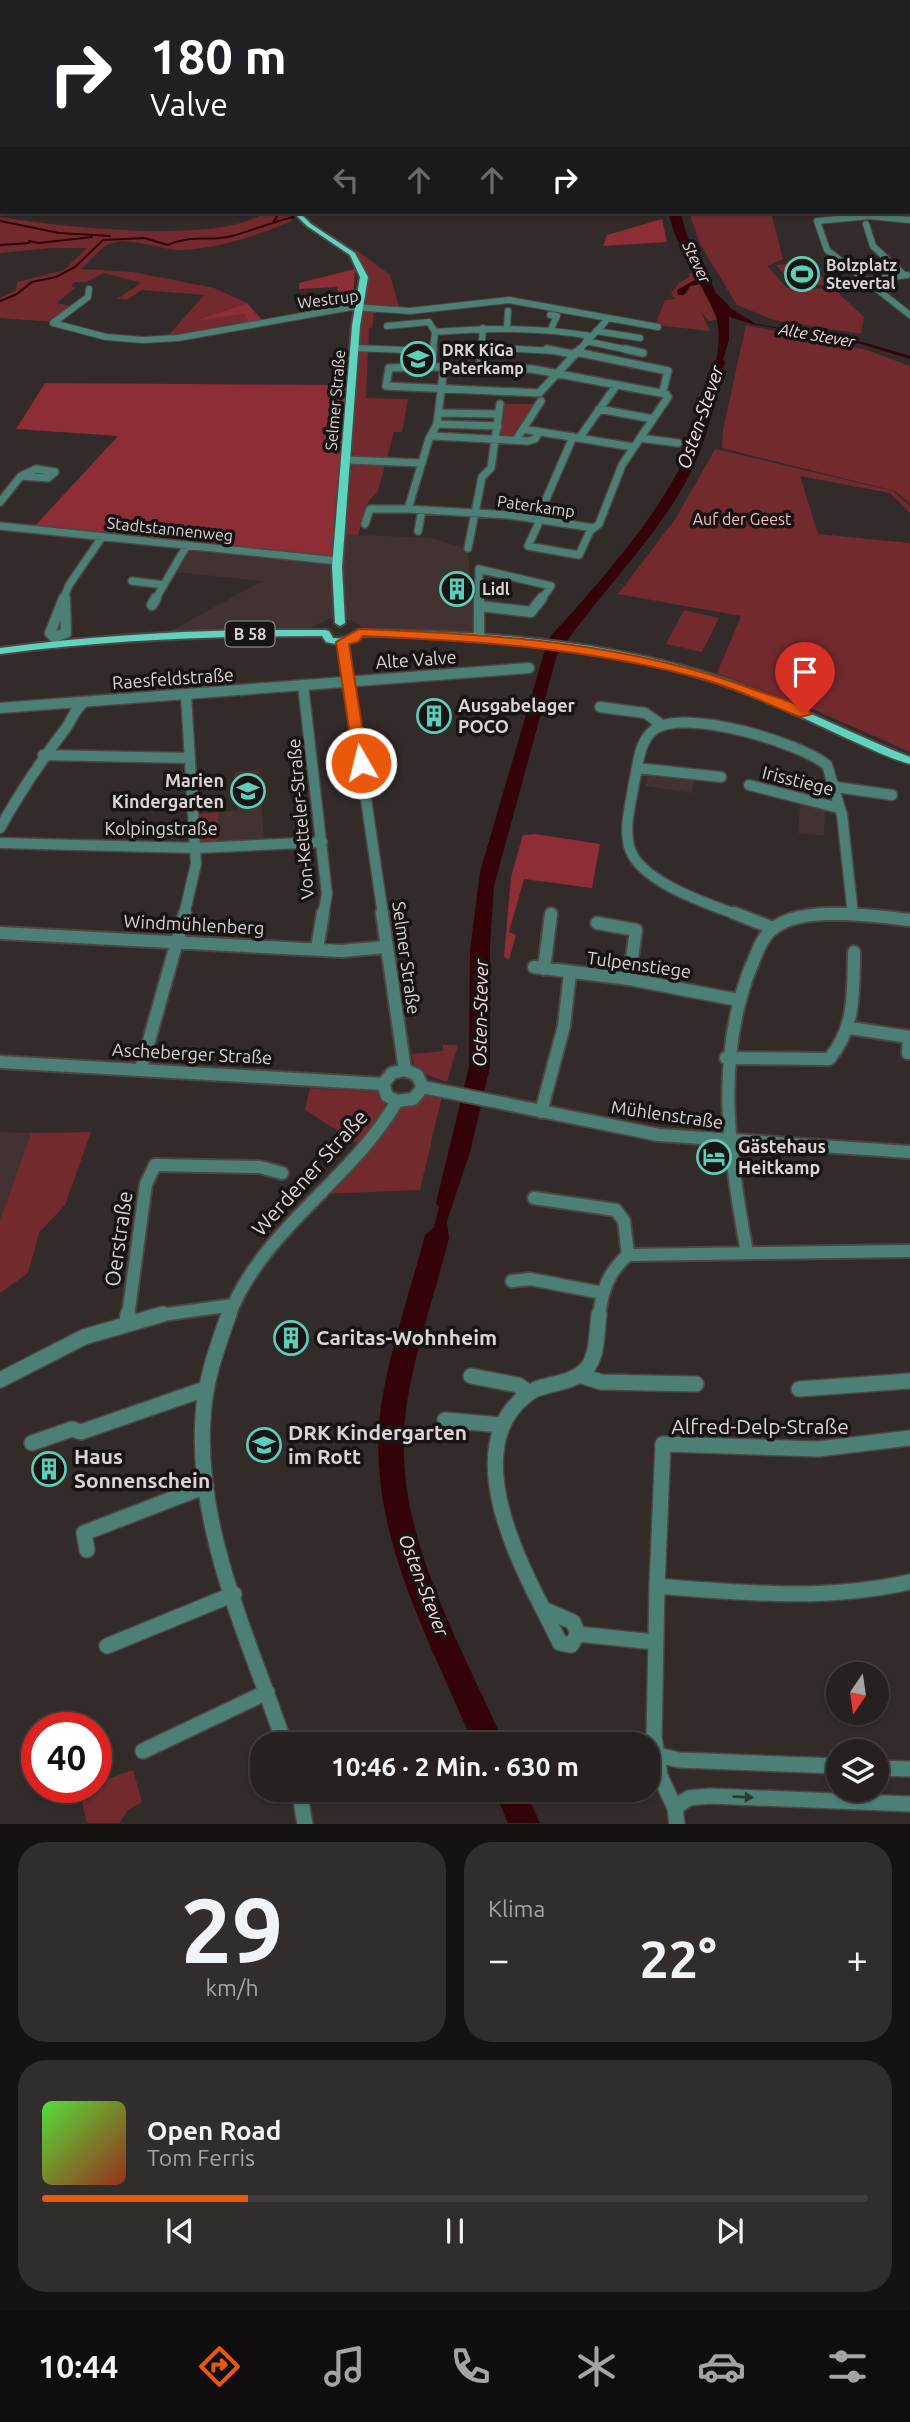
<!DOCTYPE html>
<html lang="de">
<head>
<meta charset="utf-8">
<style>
  :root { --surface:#262020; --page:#322d2d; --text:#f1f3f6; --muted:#a4a3a5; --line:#423e3e; --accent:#ea580c }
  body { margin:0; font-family:Ubuntu,sans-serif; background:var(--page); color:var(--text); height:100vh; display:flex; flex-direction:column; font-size:26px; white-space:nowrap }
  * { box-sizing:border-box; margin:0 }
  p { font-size:23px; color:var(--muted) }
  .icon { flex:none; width:38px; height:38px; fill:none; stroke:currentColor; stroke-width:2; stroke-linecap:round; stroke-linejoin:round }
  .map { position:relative; height:1824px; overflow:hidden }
  .panel { display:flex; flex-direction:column; gap:18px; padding:18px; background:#151212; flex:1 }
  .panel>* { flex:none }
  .hud { position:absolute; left:0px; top:0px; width:910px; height:214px; box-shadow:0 2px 5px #0004,0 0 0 2px var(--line); background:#202124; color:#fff; overflow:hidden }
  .needle { width:46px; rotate:193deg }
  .buttons { position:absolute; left:826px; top:1662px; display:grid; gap:14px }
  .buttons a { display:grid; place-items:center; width:63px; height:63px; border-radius:50%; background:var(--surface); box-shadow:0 2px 5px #0004,0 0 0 2px var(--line); font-size:35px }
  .speed { position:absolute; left:21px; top:1712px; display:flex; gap:14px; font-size:35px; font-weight:700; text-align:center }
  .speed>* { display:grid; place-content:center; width:91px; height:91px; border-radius:50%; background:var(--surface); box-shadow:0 2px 5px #0004,0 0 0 2px var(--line); line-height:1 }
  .speed .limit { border:10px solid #d22; background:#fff; color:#111 }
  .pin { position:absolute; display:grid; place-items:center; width:60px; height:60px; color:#fff; margin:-72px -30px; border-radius:50% 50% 50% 0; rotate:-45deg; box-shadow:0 0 7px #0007 }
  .pin .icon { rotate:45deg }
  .me { position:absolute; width:77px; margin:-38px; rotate:352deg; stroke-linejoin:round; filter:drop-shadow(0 0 5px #0008) }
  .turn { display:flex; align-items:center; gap:24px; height:147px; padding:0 35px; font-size:32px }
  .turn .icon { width:91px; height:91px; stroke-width:2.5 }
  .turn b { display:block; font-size:49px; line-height:60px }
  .lanes { display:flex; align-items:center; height:66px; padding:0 35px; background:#0003; justify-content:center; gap:35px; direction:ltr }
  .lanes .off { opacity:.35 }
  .big { font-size:52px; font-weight:700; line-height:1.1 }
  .panel .tile { flex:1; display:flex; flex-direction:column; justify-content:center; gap:10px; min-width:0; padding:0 24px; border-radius:28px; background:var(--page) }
  .panel .dial { align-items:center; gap:0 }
  .dial b { font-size:91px; line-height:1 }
  .song { display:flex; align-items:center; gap:21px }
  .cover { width:84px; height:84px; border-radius:10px; background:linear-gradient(135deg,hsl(110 70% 55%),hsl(10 70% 35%)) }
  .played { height:7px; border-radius:4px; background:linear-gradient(90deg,var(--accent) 25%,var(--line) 25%) }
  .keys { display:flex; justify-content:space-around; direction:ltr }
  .heat { display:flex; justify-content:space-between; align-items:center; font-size:38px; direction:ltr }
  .panel .tiles { flex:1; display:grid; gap:18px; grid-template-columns:1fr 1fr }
  .tile:last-child { grid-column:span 2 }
  .trip { position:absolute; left:250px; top:1732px; width:410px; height:70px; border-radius:28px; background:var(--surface); box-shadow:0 2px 5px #0004,0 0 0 2px var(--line); font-weight:700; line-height:70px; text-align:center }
  .dock { display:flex; height:112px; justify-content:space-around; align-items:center; background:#0f0d0d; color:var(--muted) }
  .dock .icon { width:49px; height:49px }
  .dock .current { color:var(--accent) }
  .dock b { font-size:32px; color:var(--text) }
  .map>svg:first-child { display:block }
</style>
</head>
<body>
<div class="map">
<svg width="910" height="1824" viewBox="0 0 910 1824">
  <rect width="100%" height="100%" fill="#332a2a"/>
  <path fill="#423231" d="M342,534l89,4 37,11 6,83 -110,-3 -11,-8 -11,-1 -1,-3 -11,1 -19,10 -144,5 95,-52 -87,-9 15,-26z
    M259,770l5,71 -45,3 -1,-32 20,-2 -4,-38z
    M648,771l47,6 -3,16 -47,-7z
    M800,805l25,3 -1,28 -26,-3z
    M0,1132l31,1 -31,87z"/>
  <path fill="#722a2f" d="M265,212h24l3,9c-30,13 -76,28 -109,29 -24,1 -57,-18 -79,-3 -8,6 -15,15 -23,22l52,3 81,16 33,15 -48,17 44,-6 6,7 -82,16 37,-42 -62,-5 -15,10 -10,-1 24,-16 -37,-10 -18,9h-11l-4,4 5,1 -19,16 18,4 -21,15 -54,-4v-20l16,-8 1,-8 47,-12 23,-22h-36l-51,5v-36c53,9 223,29 265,-5z
    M689,212h82l12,47 -16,7 20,22 47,1 30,28 -3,17 -87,-14 -37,-15 -37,-61z
    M355,249l35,26 10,35 -39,-5 5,-31z
    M809,262l20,22 -34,3 -19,-22z
    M689,273h5l3,6 -20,11 9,4 4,-8 10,-2 18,36 -9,1 -8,-9 9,19 -55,-6 10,-25 10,-1 -4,-6 8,-10 10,-6z
    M360,307l37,5 -23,1 -2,15h-3l-3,70 42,1 -6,33h-8l-16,59 -10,11 -10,33 -16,-1 6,-64h4l1,-17h-4z
    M746,325l121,25 43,16v137l-15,-12 -173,-43 1,-18z
    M502,404h34l-22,33 -15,-3z
    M715,449l178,42 17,15v7l-20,-20 -90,-17 18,58 92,9v209l-95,-42 -98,-37 24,-57 -123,-22 58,-76z
    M684,610l35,8 -17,34 -36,-8z
    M218,812l1,32 -19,1 -2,-31z
    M443,1045h15l-11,37 -30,-11 -6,-17 32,-3z
    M310,1088l68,4 5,8 26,6 19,-12 14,2 -22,94 -98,4 43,-46 -60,-38z
    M91,1132l-26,73 -26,28 -11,40 -28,20v-73l31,-87z
    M133,1770l9,32 -14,8 -9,13h-32l-5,-21 4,-15h10v-4z"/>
  <path fill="#8d2d36" d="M662,219l5,23 -64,4 4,-11z
    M355,269l-2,36 -20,4 -5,-9 11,-1 -2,-12 -38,2v-6z
    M247,303l16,18 -45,8 30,-9 -5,-6 -48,7z
    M45,383l300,2 -11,174 -301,-31 85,-92 -102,-7z
    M535,834l65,10 -8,44 -68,-9 -15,53 7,3 -7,25 -5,-3 7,-80 12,-42z"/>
  <path fill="#340309" d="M668,212h12l7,23 29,58 16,16 24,15 107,18 47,14v3l-52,-16 -106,-19 -23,-7v23l-6,20 2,2c-10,38 -17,77 -35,112 -34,66 -92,120 -133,181l-63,231 -4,61v120l-20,85 -23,69 2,17c-15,61 -43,136 -45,197 -5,107 59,214 101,310h-31c-46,-109 -112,-222 -92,-345 9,-55 29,-111 43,-165l9,-8 5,-20 -3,-4 33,-136 1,-117 10,-78 64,-219 6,-16c48,-53 115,-127 141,-194 10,-26 15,-55 23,-82l3,-2c4,-41 1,-40 -17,-75l-10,2 -6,9h-6l-1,-5 20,-11 -22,-44z
    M494,1790h31l15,33h-32z"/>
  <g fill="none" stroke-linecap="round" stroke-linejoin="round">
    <path stroke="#340309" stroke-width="2" d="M908,100l2,3
      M0,221l59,12 51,3
      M274,221l6,-9
      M29,241l10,2 53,-6
      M0,245l29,-2
      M0,301l17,-7 15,-12 24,-5 19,-10 28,-27 41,-2 24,7c24,-11 41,-3 64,-9 29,-8 52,-19 83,-24"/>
    <g stroke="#4e4545" stroke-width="8">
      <path id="minor-far4" d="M910,220l-41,-4 -52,5 10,29 83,65
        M866,224l7,22 31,29
        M869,280l38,-5
        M550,315l7,1 -6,13
        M53,323l53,14 37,3 35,-2 174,-31 58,4 99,-11 149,27
        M53,323l35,-26 1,-8
        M387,326l42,-4 6,10
        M507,328l1,-17
        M596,331l44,7
        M586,341l47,10
        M481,347l75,4
        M354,348l79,3
        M433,349l2,-17c53,-4 104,-5 156,4
        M481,351l2,-23
        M578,351l27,-29"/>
    </g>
    <g stroke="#4e4545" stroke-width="10">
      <path id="minor-far3" d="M433,349l-1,18h12l-7,57 -8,15 -21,70 101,6 85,13
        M547,349l25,5
        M625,349l18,4
        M432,367l-43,1 -3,18 153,7 41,-44
        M444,367l88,2 134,25
        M480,368l1,-19
        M599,409l54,10
        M439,413l60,1
        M437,424l61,2
        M523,429l18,-28
        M433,436l95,5 7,-2 4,-7
        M580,437l36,-51
        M640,438l38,5
        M516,440l7,-11 110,18
        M346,460l76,3
        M36,469l19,3 -7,6 -27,-2z
        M0,502l21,-26
        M537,520l36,-83
        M540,520l-12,26 51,9 11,-24 9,-7 23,-59 46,-68 -5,-6 5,-20 -92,-19
        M365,524l5,-15h38
        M0,526l338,35
        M418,531l4,-21
        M468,548l14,-71 9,-9 9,-64
        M132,581l32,4
        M65,597v3
        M63,600l6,-15 33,-48
        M155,600l32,-55
        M479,600v-31l72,17 -10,14"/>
    </g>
    <g stroke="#4e4545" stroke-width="13">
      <path id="minor-far2" d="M64,598l-14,35 4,4 12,-4 -1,-35
        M479,598v8
        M152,605l4,-7
        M479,606l52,6 11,-14
        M479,606v31
        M343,642l40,273
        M303,685l24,209 -4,21
        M600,707l45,6 17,12
        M0,708l529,-40
        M43,755l145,3
        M637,768l84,9
        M749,785l90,23
        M836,787l56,8
        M0,828c20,-36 41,-67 66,-100 7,-10 8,-18 18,-26
        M0,843l196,5 126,-6
        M184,915l12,-51 -10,-170
        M738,915c-30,-11 -101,-34 -109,-69 -5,-21 2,-43 5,-63 4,-18 5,-43 21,-54 31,-21 145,14 172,36l15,50 11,100
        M831,915h14"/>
    </g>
    <g stroke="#4e4545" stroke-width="16">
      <path id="minor-far1" d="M382,913l23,157
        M734,913l39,15
        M597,923l39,7 -7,49
        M0,933l342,18 44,-4
        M317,949l6,-36
        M534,967l95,12 109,21
        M544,969l7,-55
        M850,1028l59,9 -1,16
        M726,1058l103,1c27,-31 24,-68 25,-107
        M0,1062l383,22
        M141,1069l44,-156
        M405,1070l12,5 6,12 -10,12 -16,2 -10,-5 -4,-12 9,-11z
        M423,1087l236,48 251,17
        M541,1112l23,-86 6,-53
        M534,1198l82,12 8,11 4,34
        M747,1253c-17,-96 -33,-190 3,-284 6,-13 11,-32 24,-41 30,-23 100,-12 136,-8
        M512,1281l18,-2 73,14
        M128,1316l18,-132 9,-19 105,2 22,6
        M154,1316l79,-11
        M229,1316c33,-87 123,-136 168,-215
        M599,1316c3,-25 9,-44 29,-61l282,-4"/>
    </g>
    <g stroke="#4e4545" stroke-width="18">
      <path id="minor" d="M229,1314c-12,34 -24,66 -26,103 -8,112 47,224 82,328
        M127,1321l1,-7
        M471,1376l47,9 10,7
        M582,1376l19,6 95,2
        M0,1380l84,-43 79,-23
        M799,1389l111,-8
        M445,1420l56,5
        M32,1443l40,-14 9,3 124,-43
        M87,1550l-3,-17 122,-47
        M657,1586l6,-142 155,5 92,-11
        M543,1609l30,13 5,12 -7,11 -11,-2z
        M543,1609c-30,-57 -82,-166 -15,-215 8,-7 20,-8 30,-11 41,-9 37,-33 41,-69
        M578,1634l76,8
        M107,1646l127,-52
        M143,1751l124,-59
        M662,1756l17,4 159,6
        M877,1768l33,1
        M299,1790l6,34
        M677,1806l12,-8 21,-2 200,8
        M677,1824l-2,-16 -15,-32 -6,-39 3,-151c86,7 168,15 253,-4"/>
    </g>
    <g stroke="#4e4545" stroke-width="4">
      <path id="major" d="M293,212h6l12,12 44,29 13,24 -8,49 -18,241 3,56 -5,3 -5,-3 -3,-56 20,-241 8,-49 -10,-22 -43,-29z
        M244,630h81l4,1 4,7c16,2 15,-4 26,-8 123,1 246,9 364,48 64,22 124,54 187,79v7c-22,-6 -43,-17 -64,-26 -43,-20 -87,-41 -132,-56 -114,-37 -233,-45 -352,-46 -10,11 -22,9 -36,6l-4,-6c-108,0 -215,4 -322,18v-6c81,-11 162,-16 244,-18z"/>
    </g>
    <use href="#minor-far4" stroke="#4c8075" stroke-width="6"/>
    <use href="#minor-far3" stroke="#4c8075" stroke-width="7"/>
    <use href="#minor-far2" stroke="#4c8075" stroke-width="10"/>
    <use href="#minor-far1" stroke="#4c8075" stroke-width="12"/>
    <use href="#minor" stroke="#4c8075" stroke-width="15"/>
    <use href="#major" fill="#60d3bd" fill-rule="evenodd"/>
  </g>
  <defs><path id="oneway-solid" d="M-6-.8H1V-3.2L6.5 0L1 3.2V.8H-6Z" transform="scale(1.75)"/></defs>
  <use fill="#2a3a36" href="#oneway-solid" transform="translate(743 1797) rotate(2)"/>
  <path fill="#ea580c" stroke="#983908" stroke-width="2" d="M359,629c137,5 270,13 399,62 16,6 42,11 54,23l-12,3c-35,-14 -69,-31 -105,-40 -110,-29 -219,-36 -332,-41l-5,6 -9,2 19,119 -7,4 -7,-4 -18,-121z"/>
  <defs>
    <g id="stadium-ring" transform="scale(1.75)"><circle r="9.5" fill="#181414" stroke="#5dceb9" stroke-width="1.5"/><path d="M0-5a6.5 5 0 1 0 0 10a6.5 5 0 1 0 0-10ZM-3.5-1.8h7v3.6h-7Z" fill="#5dceb9"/></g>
    <g id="school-ring" transform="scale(1.75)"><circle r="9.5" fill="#181414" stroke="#5dceb9" stroke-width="1.5"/><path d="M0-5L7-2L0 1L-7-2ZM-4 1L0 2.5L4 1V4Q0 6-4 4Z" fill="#5dceb9"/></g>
    <g id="building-ring" transform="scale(1.75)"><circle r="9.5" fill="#181414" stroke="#5dceb9" stroke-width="1.5"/><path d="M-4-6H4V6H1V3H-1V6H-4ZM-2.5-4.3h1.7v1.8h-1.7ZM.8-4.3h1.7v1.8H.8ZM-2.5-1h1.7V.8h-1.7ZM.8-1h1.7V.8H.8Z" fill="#5dceb9"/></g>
    <g id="hotel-ring" transform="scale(1.75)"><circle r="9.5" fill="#181414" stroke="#5dceb9" stroke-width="1.5"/><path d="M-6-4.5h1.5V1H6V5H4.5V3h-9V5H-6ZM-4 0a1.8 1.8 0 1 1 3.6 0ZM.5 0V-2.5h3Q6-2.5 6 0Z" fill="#5dceb9"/></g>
  </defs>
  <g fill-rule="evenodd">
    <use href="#stadium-ring" x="802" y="274"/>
    <use href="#school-ring" x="418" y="359"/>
    <use href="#building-ring" x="457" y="589"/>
    <use href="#building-ring" x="434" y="716"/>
    <use href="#school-ring" x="248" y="791"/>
    <use href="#hotel-ring" x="714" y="1157"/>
    <use href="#building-ring" x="291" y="1338"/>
    <use href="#school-ring" x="264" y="1445"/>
    <use href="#building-ring" x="49" y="1469"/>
  </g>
  <g text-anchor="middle" stroke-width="7" stroke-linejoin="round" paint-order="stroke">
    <g font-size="16" font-style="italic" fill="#f8dbda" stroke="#181414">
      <text transform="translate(697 262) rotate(64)" y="6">Stever</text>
      <text transform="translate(817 335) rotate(10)" y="6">Alte Stever</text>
    </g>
    <g font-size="16" font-weight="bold" fill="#dbd4d4" stroke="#181414" text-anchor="start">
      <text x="826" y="271">Bolzplatz<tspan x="826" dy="18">Stevertal</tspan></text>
      <text x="442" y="356">DRK KiGa<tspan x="442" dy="18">Paterkamp</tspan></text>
      <text x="482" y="595">Lidl</text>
    </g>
    <g font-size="16" fill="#dbd4d4" stroke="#181414">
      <text transform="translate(328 299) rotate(-7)" y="6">Westrup</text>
      <text transform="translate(335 400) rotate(-85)" y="6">Selmer Straße</text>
      <text transform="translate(536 506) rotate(8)" y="6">Paterkamp</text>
      <text transform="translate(170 529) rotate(6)" y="6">Stadtstannenweg</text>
    </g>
    <g font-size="16" fill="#f3bbbb" stroke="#181414">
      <text x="742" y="525">Auf der Geest</text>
    </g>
    <rect fill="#181414" stroke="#a09a9a" stroke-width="2" x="225.5" y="621.5" width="49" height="25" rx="5"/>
    <g font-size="16" font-weight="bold" fill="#dbd4d4">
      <text x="250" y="640">B 58</text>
    </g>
    <g font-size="18" fill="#dbd4d4" stroke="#181414">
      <text transform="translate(416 660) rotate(-4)" y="6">Alte Valve</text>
      <text transform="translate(173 679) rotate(-4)" y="6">Raesfeldstraße</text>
      <text transform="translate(798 781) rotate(14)" y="6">Irisstiege</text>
      <text transform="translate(301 819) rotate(-95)" y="6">Von-Ketteler-Straße</text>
      <text x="161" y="835">Kolpingstraße</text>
      <text transform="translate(194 925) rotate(3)" y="6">Windmühlenberg</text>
      <text transform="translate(406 958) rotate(82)" y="6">Selmer Straße</text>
      <text transform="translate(639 965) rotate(8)" y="6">Tulpenstiege</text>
      <text transform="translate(192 1054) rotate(3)" y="6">Ascheberger Straße</text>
      <text transform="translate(667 1115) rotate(8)" y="6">Mühlenstraße</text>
    </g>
    <g font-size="18" font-weight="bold" fill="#dbd4d4" stroke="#181414" text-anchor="start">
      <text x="458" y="712">Ausgabelager<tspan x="458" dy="21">POCO</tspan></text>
      <text x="224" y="787" text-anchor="end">Marien<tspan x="224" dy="21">Kindergarten</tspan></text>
      <text x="738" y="1153">Gästehaus<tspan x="738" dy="21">Heitkamp</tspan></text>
    </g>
    <g font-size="19" font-style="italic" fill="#f8dbda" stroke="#181414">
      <text transform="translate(700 417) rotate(-71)" y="7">Osten-Stever</text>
      <text transform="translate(480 1013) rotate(-89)" y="7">Osten-Stever</text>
      <text transform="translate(424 1585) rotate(69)" y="7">Osten-Stever</text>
    </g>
    <g font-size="21" fill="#dbd4d4" stroke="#181414">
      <text transform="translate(310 1173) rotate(-48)" y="7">Werdener Straße</text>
      <text transform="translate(119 1239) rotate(-82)" y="7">Oerstraße</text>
      <text x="760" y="1434">Alfred-Delp-Straße</text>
    </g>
    <g font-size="21" font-weight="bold" fill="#dbd4d4" stroke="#181414" text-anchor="start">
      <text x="316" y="1345">Caritas-Wohnheim</text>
      <text x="288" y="1440">DRK Kindergarten<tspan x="288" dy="24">im Rott</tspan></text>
      <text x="74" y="1464">Haus<tspan x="74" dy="24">Sonnenschein</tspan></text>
    </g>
  </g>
</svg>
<div class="buttons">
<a><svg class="needle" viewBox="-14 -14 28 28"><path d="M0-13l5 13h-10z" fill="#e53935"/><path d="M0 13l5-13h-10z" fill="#a4a3a5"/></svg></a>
<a><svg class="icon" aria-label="layers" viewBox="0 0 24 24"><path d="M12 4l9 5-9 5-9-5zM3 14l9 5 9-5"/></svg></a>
</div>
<div class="speed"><div class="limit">40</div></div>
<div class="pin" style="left:805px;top:714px;background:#d93025"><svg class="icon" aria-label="arrive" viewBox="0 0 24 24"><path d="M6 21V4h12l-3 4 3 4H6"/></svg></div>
<svg class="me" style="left:361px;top:763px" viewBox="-20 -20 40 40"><circle r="17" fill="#ea580c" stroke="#fff" stroke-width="3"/><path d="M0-11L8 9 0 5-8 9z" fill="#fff"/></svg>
<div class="trip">10:46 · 2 Min. · 630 m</div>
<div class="hud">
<div class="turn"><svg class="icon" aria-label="right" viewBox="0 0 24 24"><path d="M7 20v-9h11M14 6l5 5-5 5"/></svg><div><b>180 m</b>Valve</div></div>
<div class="lanes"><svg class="icon off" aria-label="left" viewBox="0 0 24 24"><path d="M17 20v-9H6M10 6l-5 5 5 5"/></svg><svg class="icon off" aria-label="ahead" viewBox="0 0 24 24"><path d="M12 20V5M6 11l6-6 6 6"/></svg><svg class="icon off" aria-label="ahead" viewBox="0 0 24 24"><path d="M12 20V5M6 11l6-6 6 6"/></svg><svg class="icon" aria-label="right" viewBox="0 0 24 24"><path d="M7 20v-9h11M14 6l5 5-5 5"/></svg></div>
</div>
</div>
<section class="panel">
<div class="tiles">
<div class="tile dial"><b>29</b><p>km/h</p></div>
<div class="tile"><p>Klima</p>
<div class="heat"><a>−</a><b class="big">22°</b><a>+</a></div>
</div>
<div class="tile">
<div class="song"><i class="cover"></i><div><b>Open Road</b><p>Tom Ferris</p></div></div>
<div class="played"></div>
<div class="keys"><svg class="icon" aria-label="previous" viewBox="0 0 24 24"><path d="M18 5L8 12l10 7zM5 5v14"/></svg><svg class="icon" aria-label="pause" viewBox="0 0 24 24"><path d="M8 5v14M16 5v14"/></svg><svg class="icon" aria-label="next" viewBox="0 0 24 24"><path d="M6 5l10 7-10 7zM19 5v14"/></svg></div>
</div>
</div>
</section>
<nav class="dock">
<b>10:44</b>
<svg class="icon current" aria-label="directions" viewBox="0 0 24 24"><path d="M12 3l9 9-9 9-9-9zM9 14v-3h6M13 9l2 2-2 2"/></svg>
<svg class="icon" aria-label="music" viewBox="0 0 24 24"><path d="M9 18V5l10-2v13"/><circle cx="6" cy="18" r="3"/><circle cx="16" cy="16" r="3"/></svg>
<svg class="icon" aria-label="phone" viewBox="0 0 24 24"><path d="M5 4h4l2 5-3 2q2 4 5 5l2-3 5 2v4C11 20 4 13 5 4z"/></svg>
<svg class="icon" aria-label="climate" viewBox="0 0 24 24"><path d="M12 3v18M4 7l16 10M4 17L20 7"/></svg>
<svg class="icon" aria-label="car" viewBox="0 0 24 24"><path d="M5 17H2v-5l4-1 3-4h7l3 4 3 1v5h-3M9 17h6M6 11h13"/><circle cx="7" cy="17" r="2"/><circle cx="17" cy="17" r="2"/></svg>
<svg class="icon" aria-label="filters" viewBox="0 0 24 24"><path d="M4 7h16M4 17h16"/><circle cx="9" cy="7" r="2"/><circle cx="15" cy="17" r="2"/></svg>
</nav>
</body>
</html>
